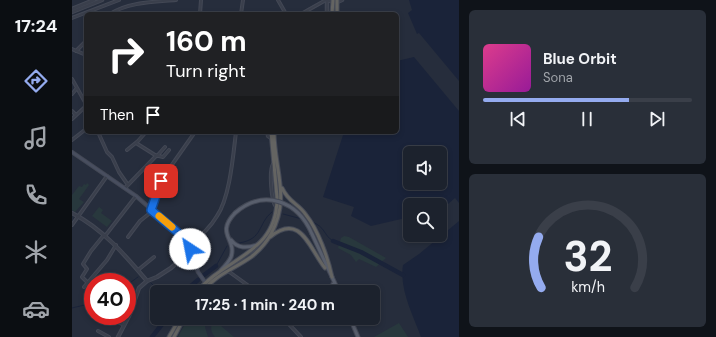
<!DOCTYPE html>
<html lang="en">
<head>
<meta charset="utf-8">
<style>
  :root { --surface:#1c222d; --page:#292f39; --text:#f1f3f6; --muted:#a0a4aa; --line:#3a3f49; --accent:#94abef }
  body { margin:0; font-family:"DM Sans",sans-serif; background:var(--page); color:var(--text); height:100vh; display:flex; flex-direction:column; font-size:15px; white-space:nowrap }
  * { box-sizing:border-box; margin:0 }
  p { font-size:13px; color:var(--muted) }
  .icon { flex:none; width:22px; height:22px; fill:none; stroke:currentColor; stroke-width:2; stroke-linecap:round; stroke-linejoin:round }
  .map { position:relative; flex:1; overflow:hidden }
  .panel { display:flex; flex-direction:column; gap:10px; padding:10px; background:#0f1319; width:257px }
  .panel>* { flex:none }
  .guide { position:absolute; left:12px; top:12px; width:315px; height:122px; border-radius:6px; box-shadow:0 2px 6px #0003,0 0 0 1px var(--line); background:#202124; color:#fff; overflow:hidden }
  .tools { position:absolute; left:331px; top:146px; display:grid; gap:8px }
  .tools a { display:grid; place-items:center; width:44px; height:44px; border-radius:6px; background:var(--surface); box-shadow:0 2px 6px #0003,0 0 0 1px var(--line); font-size:20px }
  .speed { position:absolute; left:12px; top:273px; display:flex; gap:8px; font-size:20px; font-weight:700; text-align:center }
  .speed>* { display:grid; place-content:center; width:52px; height:52px; border-radius:50%; background:var(--surface); box-shadow:0 2px 6px #0003,0 0 0 1px var(--line); line-height:1 }
  .speed .limit { border:6px solid #d22; background:#fff; color:#111 }
  .pin { position:absolute; display:grid; place-items:center; width:34px; height:34px; color:#fff; margin:-17px; border-radius:8px; box-shadow:0 2px 6px #0006 }
  .me { position:absolute; width:44px; margin:-22px; rotate:326deg; stroke-linejoin:round; filter:drop-shadow(0 0 3px #0008) }
  .turn { display:flex; align-items:center; gap:14px; height:84px; padding:0 16px; font-size:18px }
  .turn .icon { width:52px; height:52px; stroke-width:2.5 }
  .turn b { display:block; font-size:28px; line-height:34px }
  .then { display:flex; align-items:center; height:38px; padding:0 16px; background:#0003; gap:8px; font-size:15px }
  .panel .card { flex:1; display:flex; flex-direction:column; justify-content:center; gap:6px; min-width:0; padding:0 14px; border-radius:6px; background:var(--page) }
  .panel .dial { align-items:center; gap:0 }
  .dial svg { height:104px; overflow:visible; fill:none; stroke:var(--line); stroke-width:7; stroke-linecap:round; text-anchor:middle }
  .dial text { fill:var(--text); stroke:none }
  .song { display:flex; align-items:center; gap:12px }
  .cover { width:48px; height:48px; border-radius:6px; background:linear-gradient(135deg,hsl(330 70% 55%),hsl(300 70% 35%)) }
  .played { height:4px; border-radius:2px; background:linear-gradient(90deg,var(--accent) 70%,var(--line) 70%) }
  .keys { display:flex; justify-content:space-around; direction:ltr }
  .trip { position:absolute; left:78px; top:285px; width:230px; height:40px; border-radius:6px; background:var(--surface); box-shadow:0 2px 6px #0003,0 0 0 1px var(--line); font-weight:700; line-height:40px; text-align:center }
  main { display:flex; flex:1; min-height:0 }
  .dock { display:flex; flex-direction:column; width:72px; justify-content:space-around; align-items:center; background:#0b0e12; color:var(--muted) }
  .dock .icon { width:28px; height:28px }
  .dock .active { color:var(--accent) }
  .dock b { font-size:18px; color:var(--text) }
  .map>svg:first-child { display:block }
</style>
</head>
<body>
<main>
<nav class="dock">
<b>17:24</b>
<svg class="icon active" aria-label="directions" viewBox="0 0 24 24"><path d="M12 3l9 9-9 9-9-9zM9 14v-3h6M13 9l2 2-2 2"/></svg>
<svg class="icon" aria-label="music" viewBox="0 0 24 24"><path d="M9 18V5l10-2v13"/><circle cx="6" cy="18" r="3"/><circle cx="16" cy="16" r="3"/></svg>
<svg class="icon" aria-label="phone" viewBox="0 0 24 24"><path d="M5 4h4l2 5-3 2q2 4 5 5l2-3 5 2v4C11 20 4 13 5 4z"/></svg>
<svg class="icon" aria-label="climate" viewBox="0 0 24 24"><path d="M12 3v18M4 7l16 10M4 17L20 7"/></svg>
<svg class="icon" aria-label="car" viewBox="0 0 24 24"><path d="M5 17H2v-5l4-1 3-4h7l3 4 3 1v5h-3M9 17h6M6 11h13"/><circle cx="7" cy="17" r="2"/><circle cx="17" cy="17" r="2"/></svg>
</nav>
<div class="map">
<svg width="387" height="337" viewBox="0 0 387 337">
  <rect width="100%" height="100%" fill="#262d3c"/>
  <path fill="#28383d" d="M15,183l2,2 -10,14 5,3 -9,10 -3,-2v-15l7,-9 3,1 2,-3 2,1z
    M27,207l4,3 -2,3 11,8 -5,6 -15,-11z
    M272,236l5,1 37,21 -10,9 -17,-8 -3,3 -5,-7 -13,-7 3,-10z
    M116,318h21l-4,9 3,10h-30z
    M142,320l20,17h-19c-5,-6 -5,-11 -1,-17z
    M327,323l9,14h-34z"/>
  <path fill="#1a2339" fill-rule="evenodd" d="M337,0h50v81l-40,-48 -2,1 -9,-21 4,-3z
    M342,57l45,54v92l-4,-5 -15,13v-6h-30v12l-39,9 -20,-10 3,-9 -31,-10 21,-65h53v-71zM338,153h30v30h-30z
    M387,221v116h-38c-8,-22 -22,-48 -18,-72l16,-11z"/>
  <g fill="none" stroke-linecap="round" stroke-linejoin="round">
    <path stroke="#1a2339" stroke-width="1" d="M211,214l19,5
      M240,222c14,5 11,13 21,19
      M167,243c25,-4 18,-19 33,-31
      M144,266l11,-20
      M79,283l9,9
      M55,285l11,-8
      M0,308l21,-5"/>
    <path stroke="#1a2339" stroke-width="4.5" d="M261,241l28,11 42,23
      M132,275l12,-9
      M112,292l14,-12
      M80,337l15,-19"/>
    <g stroke="#434855" stroke-width="4">
      <path id="minor" d="M206,0l8,14
        M38,14c18,-12 44,-12 66,-14
        M128,14l1,-14
        M169,14l2,-14
        M229,14l25,-14
        M0,18l47,-18
        M0,49l14,6
        M4,51l10,-10
        M0,79l14,25
        M0,94l5,-6
        M0,111l4,4
        M0,119l14,-13
        M26,132l9,20 5,5 7,15 9,13
        M150,132h14
        M0,140l14,-11
        M64,143l19,12 8,2 6,-7
        M55,150l11,-9 8,-9
        M85,156l8,-9
        M201,164c-4,6 -2,37 3,43
        M53,188l31,-32
        M0,225l35,-49
        M33,236l31,-40
        M56,237l12,-16 10,-8 14,-37 31,-44
        M117,245c11,-8 21,-17 28,-29 13,-19 16,-60 19,-84
        M66,270l16,-13
        M156,271l29,21
        M16,283l-6,-6 5,-8 -4,-5 8,-13 13,-16
        M12,287l23,-27 9,-15
        M35,317l17,8
        M211,318l18,19
        M26,331l11,6"/>
    </g>
    <g stroke="#434855" stroke-width="4.5">
      <path id="tertiary" d="M255,0v14
        M256,0l7,3 7,-3
        M0,9l22,-9
        M0,12l30,-12
        M196,132v4l3,2
        M0,213c31,16 53,42 75,68
        M46,337l11,-21 10,-28 8,-7 10,-4 14,-9 10,-9 8,-14"/>
    </g>
    <g stroke="#434855" stroke-width="4.5">
      <path id="secondary" d="M0,152l64,44 46,40 9,12 7,24 7,10"/>
    </g>
    <g stroke="#434855" stroke-width="5">
      <path id="primary" d="M240,234l27,58
        M159,240c7,9 16,8 26,5
        M149,270c4,-4 8,-8 10,-13 6,-18 -16,-23 4,-44
        M261,284l4,8
        M278,318l8,19"/>
    </g>
    <g stroke="#454a57" stroke-width="5">
      <path id="trunk" d="M210,188c7,15 16,15 24,27 12,15 22,43 26,62
        M198,237c31,-25 39,11 55,31
        M125,292c28,-35 81,-38 80,-95l-6,-65
        M130,292c13,-17 32,-23 49,-35 9,-7 15,-14 20,-23 20,-36 3,-65 3,-102
        M97,337l11,-19
        M102,337l10,-19"/>
    </g>
    <use href="#minor" stroke="#3a3f4c" stroke-width="2"/>
    <use href="#tertiary" stroke="#3a3f4c" stroke-width="2.5"/>
    <use href="#secondary" stroke="#484e5f" stroke-width="2.5"/>
    <use href="#primary" stroke="#585e6c" stroke-width="3"/>
    <use href="#trunk" stroke="#646462" stroke-width="3"/>
    <g stroke="#434855" stroke-width="5" stroke-linecap="butt">
      <path id="primary-bridge" d="M163,213c29,-25 63,-12 77,21"/>
    </g>
    <g stroke="#454a57" stroke-width="5" stroke-linecap="butt">
      <path id="trunk-bridge" d="M260,14l1,-14
        M265,14v-14"/>
    </g>
    <use href="#primary-bridge" stroke="#585e6c" stroke-width="3"/>
    <use href="#trunk-bridge" stroke="#646462" stroke-width="3"/>
  </g>
  <g fill="none" stroke-linecap="round" stroke-linejoin="round">
    <g stroke="#114b97" stroke-width="10">
      <path id="route" d="M89,181l-10,29 31,26 9,12 -1,1"/>
    </g>
    <use href="#route" stroke="#1a73e8" stroke-width="7"/>
    <path stroke="#f59e0b" stroke-width="7" d="M87,216l13,11"/>
  </g>
</svg>
<div class="tools">
<a><svg class="icon" aria-label="sound" viewBox="0 0 24 24"><path d="M4 9h4l5-4v14l-5-4H4zM17 9q2 3 0 6"/></svg></a>
<a><svg class="icon" aria-label="search" viewBox="0 0 24 24"><circle cx="10" cy="10" r="6"/><path d="M15 15l6 6"/></svg></a>
</div>
<div class="speed"><div class="limit">40</div></div>
<div class="pin" style="left:89px;top:181px;background:#d93025"><svg class="icon" aria-label="arrive" viewBox="0 0 24 24"><path d="M6 21V4h12l-3 4 3 4H6"/></svg></div>
<svg class="me" style="left:118px;top:249px" viewBox="-20 -20 40 40"><circle r="19" fill="#fff"/><path d="M0-13L10 11 0 6-10 11z" fill="#1a73e8"/></svg>
<div class="trip">17:25 · 1 min · 240 m</div>
<div class="guide">
<div class="turn"><svg class="icon" aria-label="right" viewBox="0 0 24 24"><path d="M7 20v-9h11M14 6l5 5-5 5"/></svg><div><b>160 m</b>Turn right</div></div>
<div class="then">Then<svg class="icon" aria-label="arrive" viewBox="0 0 24 24"><path d="M6 21V4h12l-3 4 3 4H6"/></svg></div>
</div>
</div>
<section class="panel">
<div class="card">
<div class="song"><i class="cover"></i><div><b>Blue Orbit</b><p>Sona</p></div></div>
<div class="played"></div>
<div class="keys"><svg class="icon" aria-label="previous" viewBox="0 0 24 24"><path d="M18 5L8 12l10 7zM5 5v14"/></svg><svg class="icon" aria-label="pause" viewBox="0 0 24 24"><path d="M8 5v14M16 5v14"/></svg><svg class="icon" aria-label="next" viewBox="0 0 24 24"><path d="M6 5l10 7-10 7zM19 5v14"/></svg></div>
</div>
<div class="card dial"><svg viewBox="0 0 100 80">
<path d="M14 69A42 42 0 1 1 86 69"/>
<path d="M14 69A42 42 0 0 1 12 30" stroke="#94abef"/>
<text x="50" y="56" font-size="32" font-weight="700">32</text>
<text x="50" y="72" font-size="11">km/h</text>
</svg></div>
</section>
</main>
</body>
</html>
